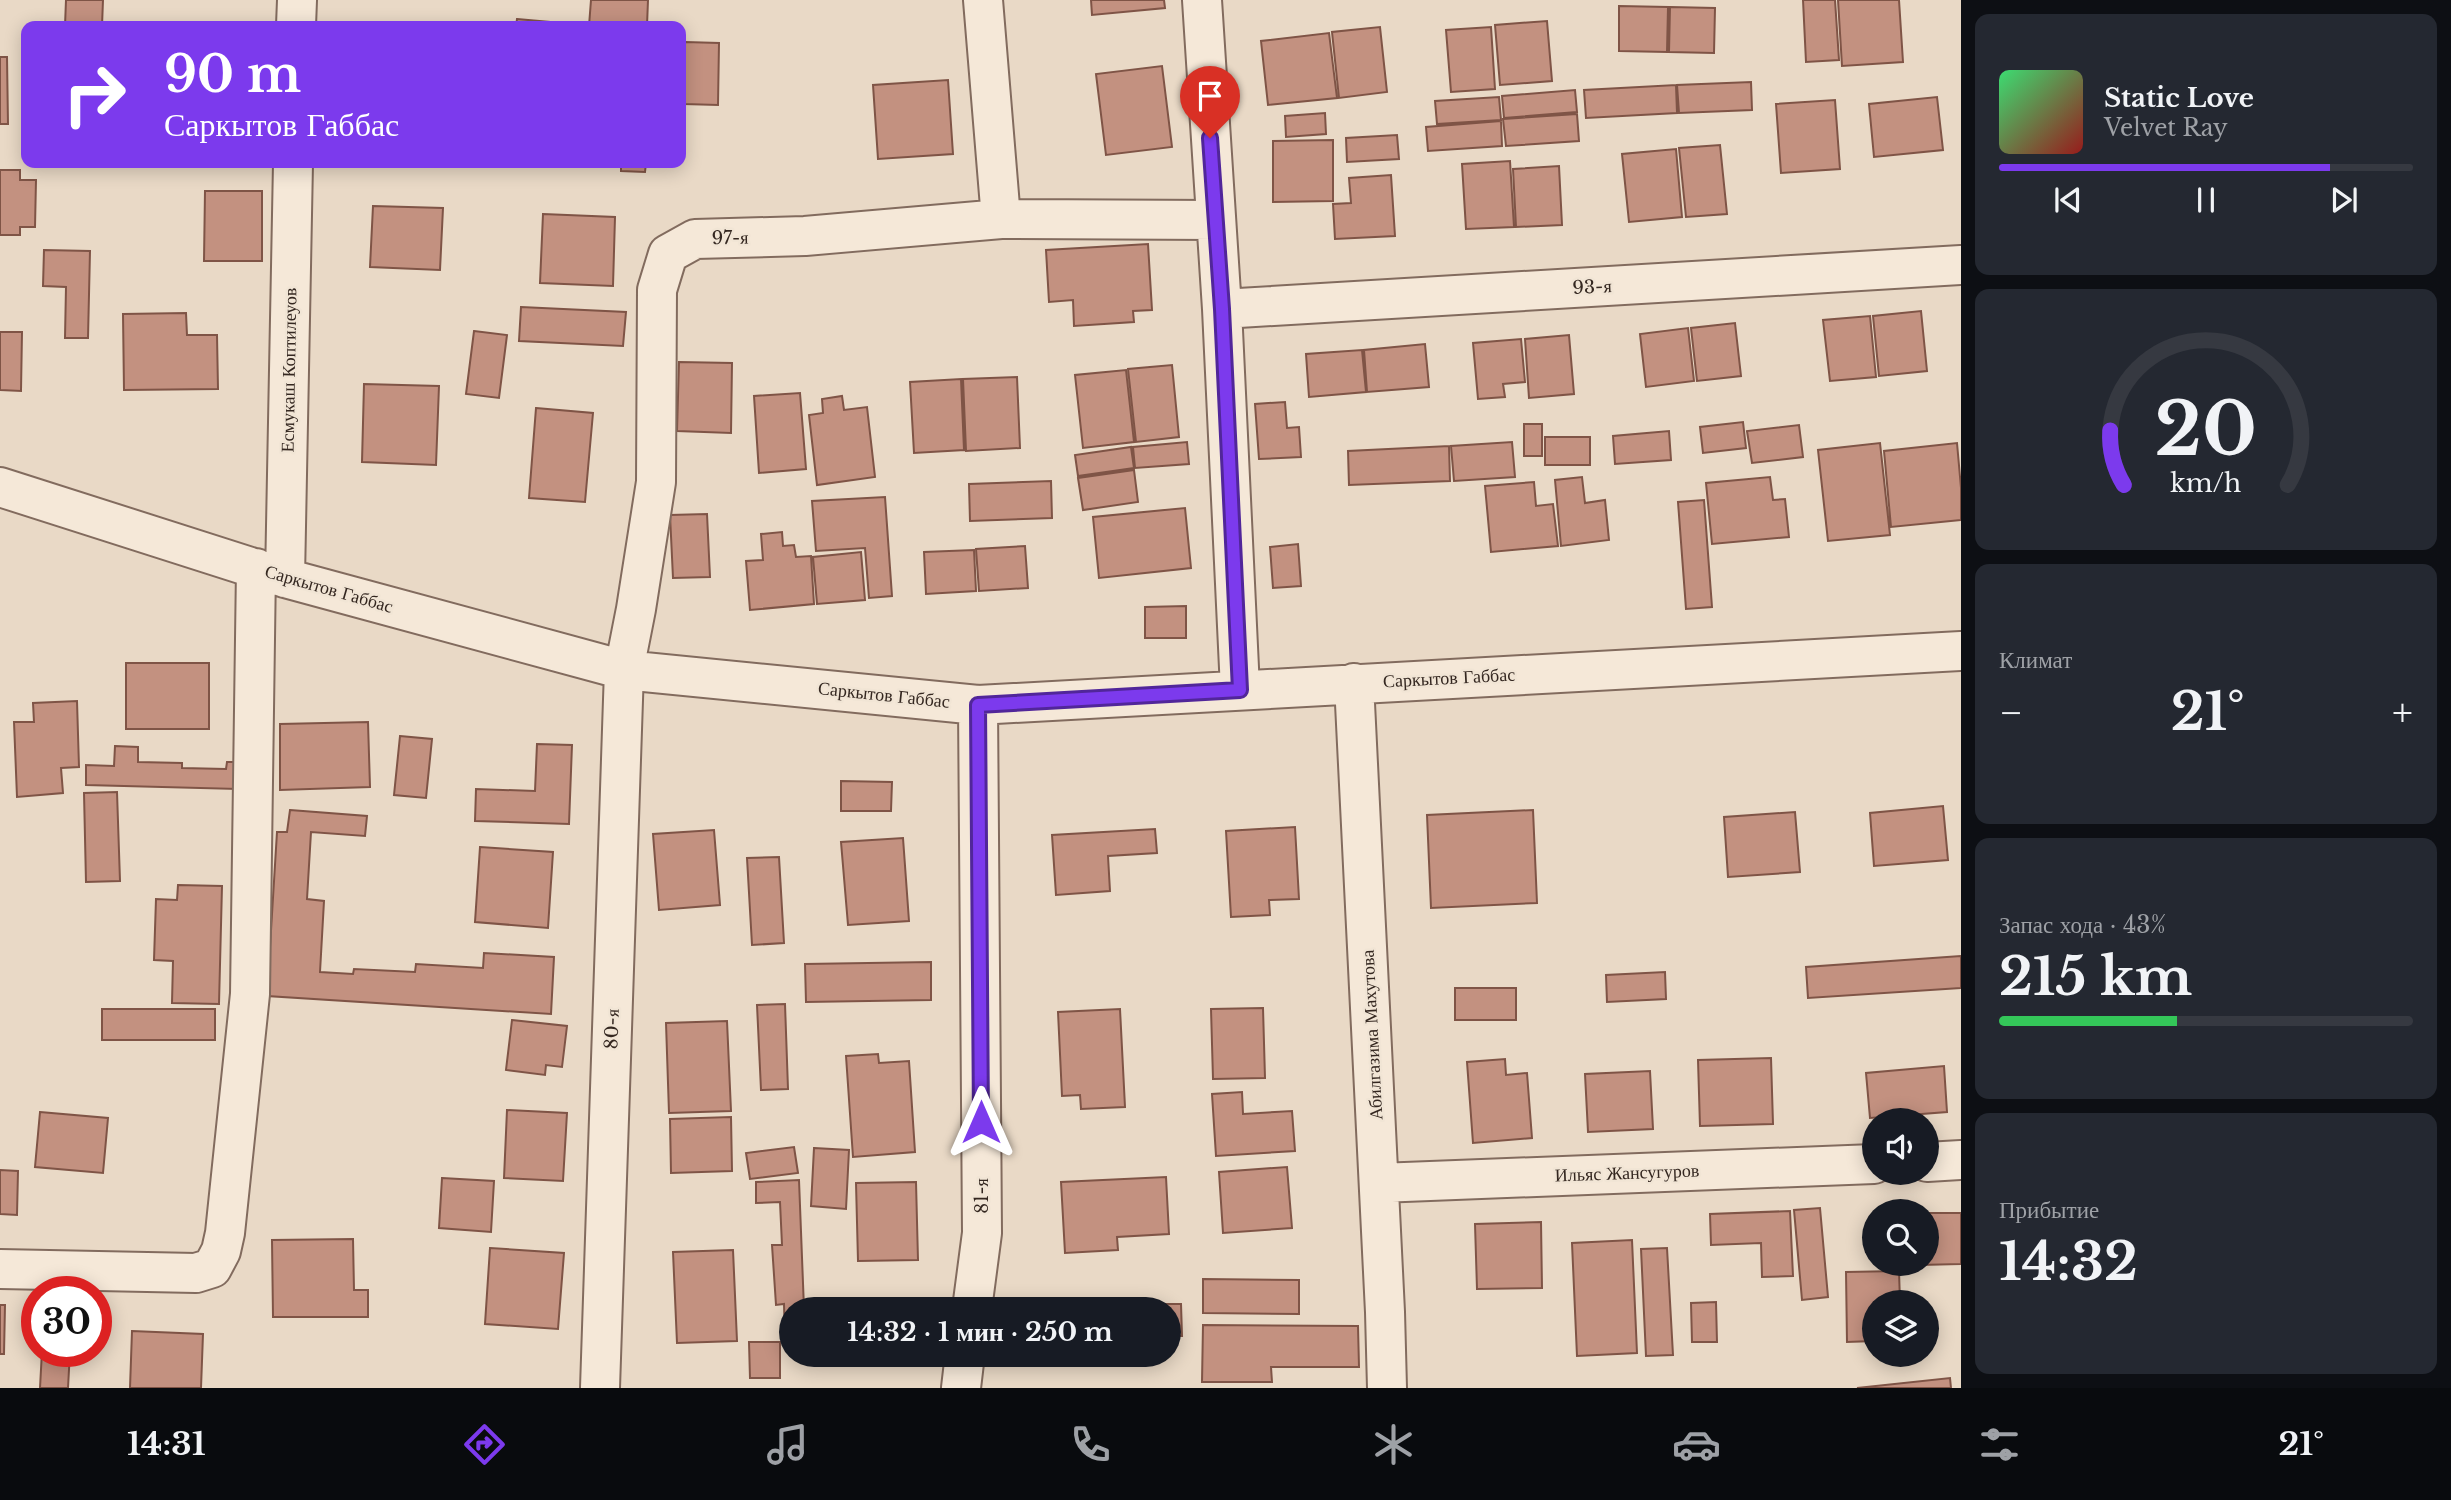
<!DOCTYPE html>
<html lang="ru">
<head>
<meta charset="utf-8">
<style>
  :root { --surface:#171b24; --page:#242831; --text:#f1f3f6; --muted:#9ea1a6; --line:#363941; --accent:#7c3aed }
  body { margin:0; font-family:"Libre Baskerville",serif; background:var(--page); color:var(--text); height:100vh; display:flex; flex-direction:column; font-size:26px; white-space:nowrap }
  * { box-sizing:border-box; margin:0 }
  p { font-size:23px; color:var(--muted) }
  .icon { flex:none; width:38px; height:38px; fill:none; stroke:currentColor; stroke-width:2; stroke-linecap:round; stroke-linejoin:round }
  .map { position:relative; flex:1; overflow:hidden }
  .sheet { display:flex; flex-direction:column; gap:14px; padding:14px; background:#0d0f14; width:490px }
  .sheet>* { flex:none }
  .top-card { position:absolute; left:21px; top:21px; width:665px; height:147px; border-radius:14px; box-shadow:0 4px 18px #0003; background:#7c3aed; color:#fff; overflow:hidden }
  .fabs { position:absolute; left:1862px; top:1108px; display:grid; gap:14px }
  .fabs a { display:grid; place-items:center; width:77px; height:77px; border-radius:50%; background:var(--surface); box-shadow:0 4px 18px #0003; font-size:35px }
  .speed { position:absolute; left:21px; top:1276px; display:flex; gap:14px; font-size:35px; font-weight:700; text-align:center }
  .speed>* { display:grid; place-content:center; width:91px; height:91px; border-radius:50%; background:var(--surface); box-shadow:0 4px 18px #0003; line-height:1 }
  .speed .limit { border:10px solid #d22; background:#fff; color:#111 }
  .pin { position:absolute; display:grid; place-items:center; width:60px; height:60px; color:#fff; margin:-72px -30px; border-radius:50% 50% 50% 0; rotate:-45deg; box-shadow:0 0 7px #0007 }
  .pin .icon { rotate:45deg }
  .me { position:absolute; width:77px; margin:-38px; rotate:0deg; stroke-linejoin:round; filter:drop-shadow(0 0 5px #0008) }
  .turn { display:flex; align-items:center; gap:24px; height:147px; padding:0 28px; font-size:32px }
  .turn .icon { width:91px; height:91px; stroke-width:2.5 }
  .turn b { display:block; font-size:49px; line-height:60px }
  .big { font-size:52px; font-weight:700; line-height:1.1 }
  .sheet .tile { flex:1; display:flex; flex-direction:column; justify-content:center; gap:10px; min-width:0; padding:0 24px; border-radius:14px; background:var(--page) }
  .sheet .dial { align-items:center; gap:0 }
  .dial svg { height:182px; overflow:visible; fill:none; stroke:var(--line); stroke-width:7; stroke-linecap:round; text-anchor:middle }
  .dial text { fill:var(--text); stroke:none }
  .song { display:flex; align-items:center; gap:21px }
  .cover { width:84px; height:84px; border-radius:10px; background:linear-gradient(135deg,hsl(140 70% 55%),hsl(0 70% 35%)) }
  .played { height:7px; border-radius:4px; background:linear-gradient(90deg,var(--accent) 80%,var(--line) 80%) }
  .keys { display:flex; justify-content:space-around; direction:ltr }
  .heat { display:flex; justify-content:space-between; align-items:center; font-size:38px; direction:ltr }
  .charge { height:10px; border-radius:5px; background:linear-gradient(90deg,#34c759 43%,var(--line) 0) }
  .trip { position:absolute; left:779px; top:1297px; width:402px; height:70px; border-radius:35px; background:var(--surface); box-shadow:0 4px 18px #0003; font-weight:700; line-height:70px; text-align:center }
  .dock { display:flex; height:112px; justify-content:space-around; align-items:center; background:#090b0e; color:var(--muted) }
  .dock .icon { width:49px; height:49px }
  .dock .current { color:var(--accent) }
  .dock b { font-size:32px; color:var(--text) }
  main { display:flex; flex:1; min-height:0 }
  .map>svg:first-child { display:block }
</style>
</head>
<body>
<main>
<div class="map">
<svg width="1961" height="1388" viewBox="0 0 1961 1388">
  <rect width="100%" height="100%" fill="#e9d9c6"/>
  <path fill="#c39180" stroke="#7f5446" stroke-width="2" d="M66,0h37l-1,26h-37z
    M591,0h57l-1,26h-58z
    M1091,0h73l1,8 -73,7z
    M1803,0h32l4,60 -33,2z
    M1838,0h61l4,62 -61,4z
    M1619,6l49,1 -1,45 -48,-1z
    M1670,7l45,1 -1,45 -45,-1z
    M517,19l44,4v3h-45z
    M1547,21l5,60 -52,4 -5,-60z
    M1380,27l7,65 -48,6 -7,-66z
    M1491,27l4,62 -44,3 -5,-62z
    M1329,33l8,65 -69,7 -7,-64z
    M685,42l34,1 -1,62 -34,-1z
    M0,57h7l1,67h-8z
    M1162,66l10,81 -66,8 -10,-81z
    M948,80l5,74 -75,5 -5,-74z
    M1751,82l1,28 -73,3 -2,-28z
    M1676,85l1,28 -91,5 -2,-28z
    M1575,90l2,22 -73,6 -2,-22z
    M1499,97l2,23 -64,4 -2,-23z
    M1937,97l6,53 -69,7 -5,-53z
    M1835,100l5,69 -59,4 -5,-69z
    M1325,113l1,21 -40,3 -1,-21z
    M1577,114l2,27 -73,5 -3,-27z
    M1501,121l1,25 -74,5 -2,-24z
    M1397,135l2,24 -52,3 -1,-24z
    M1333,140v61l-60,1v-61z
    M1720,145l7,69 -41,3 -7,-69z
    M1676,149l6,68 -53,5 -7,-68z
    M1510,161l4,66 -48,2 -4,-65z
    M621,163h25l-1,9 -24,-1z
    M1559,166l3,59 -46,2 -3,-58z
    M0,170h20v10h16l-1,47h-15v8h-20z
    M1391,175l4,61 -60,3 -2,-35 18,-1 -2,-25z
    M205,191h57v70h-58z
    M373,206l70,2 -3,62 -70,-3z
    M543,214l72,3 -2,69 -73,-3z
    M1148,244l4,66 -19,1 1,11 -60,4 -1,-26 -24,2 -3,-52z
    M44,250l46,1 -2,87h-23l1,-51 -23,-1z
    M521,307l105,5 -3,34 -104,-5z
    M1921,311l6,60 -48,5 -6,-60z
    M186,313l1,22h30l1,54 -94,1 -1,-76z
    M1870,316l6,61 -46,4 -7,-61z
    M1735,323l6,53 -44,5 -6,-53z
    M1688,328l6,53 -48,6 -6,-53z
    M474,331l33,4 -8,63 -33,-4z
    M0,332h22l-1,59 -21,-1z
    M1569,335l5,59 -45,4 -4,-59z
    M1521,339l4,43 -22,2 2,13 -27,2 -5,-56z
    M1425,344l4,43 -62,5 -3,-42z
    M1362,350l4,42 -57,5 -3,-43z
    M679,362l53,1 -1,70 -54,-2z
    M1172,365l7,72 -43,5 -8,-73z
    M1126,370l8,72 -51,6 -8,-73z
    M1017,377l3,71 -54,3 -3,-72z
    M961,379l3,71 -50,3 -4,-71z
    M364,384l75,2 -3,79 -74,-3z
    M800,393l6,76 -47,4 -5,-77z
    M842,396l2,14 23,-3 8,70 -58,8 -8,-70 14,-2 -1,-14z
    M1285,402l2,26 12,-1 2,30 -42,2 -4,-55z
    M536,408l57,5 -8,89 -56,-4z
    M1743,422l3,26 -43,5 -3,-26z
    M1524,424h18v32h-18z
    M1799,425l4,32 -51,6 -5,-32z
    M1669,431l2,29 -56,4 -2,-28z
    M1545,437h45v28h-45z
    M1187,442l2,22 -54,4 -2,-21z
    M1512,442l3,35 -61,4 -3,-35z
    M1880,443l10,92 -62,6 -10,-91z
    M1957,443l4,45v32l-70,7 -7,-76z
    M1449,446l1,35 -101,4 -1,-34z
    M1131,447l3,21 -56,8 -3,-21z
    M1134,470l4,32 -55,8 -5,-32z
    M1582,477l3,26 20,-3 4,40 -48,6 -6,-66z
    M1770,477l3,23 12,-1 4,38 -77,7 -6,-61z
    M1051,481l1,37 -82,3 -1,-37z
    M1534,482l2,24 17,-2 5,42 -67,6 -6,-66z
    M885,497l7,99 -23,2 -4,-50 -49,3 -4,-50z
    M1704,500l8,107 -26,2 -8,-107z
    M1185,508l6,60 -92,10 -6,-61z
    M707,514l3,63 -37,1 -3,-63z
    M782,532l1,14 11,-1 2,12 15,-1 3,48 -64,6 -4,-49 17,-1 -2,-26z
    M1298,544l3,42 -28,2 -3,-41z
    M1025,546l3,42 -49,3 -3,-42z
    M974,550l2,41 -50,3 -2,-42z
    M861,552l4,48 -48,4 -4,-47z
    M1186,606v32h-41v-31z
    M126,663h83v66h-83z
    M77,701l2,66 -18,1 2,25 -46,4 -3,-75h20l-1,-19z
    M368,722l2,65 -90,3v-66z
    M400,736l32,3 -6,59 -32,-3z
    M537,744l35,1 -3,79 -94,-3 1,-32 59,2z
    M115,746l23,1v15l44,1v5l44,1 1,-7h11v27l-152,-4v-20l28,1z
    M841,781l51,1 -1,29h-50z
    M117,792l3,89 -34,1 -2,-89z
    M1943,806l5,54 -74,6 -4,-53z
    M290,810l77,6 -2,20 -54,-4 -4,67 17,2 -4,71 33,2 1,-5 61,3 1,-8 67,4 1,-15 70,4 -3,57 -284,-18 10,-164h10z
    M1533,810l4,93 -106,5 -4,-93z
    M1795,812l5,60 -72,5 -4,-60z
    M1295,827l4,72 -30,1 1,15 -39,2 -5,-86z
    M1155,829l2,24 -49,3 2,35 -54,4 -4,-60z
    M714,830l6,75 -61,5 -6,-76z
    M903,838l6,83 -61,4 -7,-83z
    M480,847l73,5 -5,76 -73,-6z
    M779,857l5,86 -32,2 -5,-87z
    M178,885l44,1 -3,118 -47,-1 1,-42 -19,-1 2,-61 21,1z
    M1961,956v32l-153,10 -2,-31z
    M931,962v38l-125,2 -1,-38z
    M1665,972l1,27 -59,3 -1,-27z
    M1455,988h61v32h-61z
    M785,1004l3,85 -27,1 -4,-85z
    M1263,1008l2,70 -52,1 -2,-70z
    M102,1009h113v31h-113z
    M1120,1009l5,98 -44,2 -1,-14 -18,1 -4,-84z
    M512,1020l55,6 -5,41 -16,-2 -1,10 -39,-5z
    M727,1021l4,90 -62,2 -3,-90z
    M878,1054l1,9 30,-2 6,91 -62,5 -7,-101z
    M1771,1058l2,66 -73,2 -2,-66z
    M1505,1059l1,16 21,-2 5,65 -59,5 -6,-81z
    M1944,1066l3,46 -77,6 -4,-45z
    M1650,1071l3,58 -65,3 -3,-58z
    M1242,1092l1,22 49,-3 3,40 -79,5 -4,-62z
    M507,1110l60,3 -4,68 -59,-3z
    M40,1112l68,6 -5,55 -68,-6z
    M731,1117l1,54 -61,2 -1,-54z
    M794,1147l4,26 -48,6 -4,-26z
    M814,1148l35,2 -3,59 -35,-3z
    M1287,1167l5,61 -69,5 -4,-61z
    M0,1170l18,1 -1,44 -17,-1z
    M1166,1177l3,57 -52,3 1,13 -53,3 -4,-71z
    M442,1178l52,3 -3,51 -52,-4z
    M799,1180l5,129h-13v34h-6l-1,-39 -8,1 -4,-60h10l-2,-43 -24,1v-21z
    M916,1182l2,78 -60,1 -2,-78z
    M1820,1208l8,89 -26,3 -8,-90z
    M1790,1211l3,65 -31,1 -1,-34 -50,2 -1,-31z
    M1927,1213h34v51l-84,2v-2h50z
    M1541,1222l1,66 -65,1 -2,-65z
    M353,1239l1,51h14v27h-95l-1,-77z
    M1632,1240l5,113 -60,3 -5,-113z
    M490,1248l74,5 -6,76 -73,-5z
    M1667,1248l6,107 -27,1 -5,-107z
    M733,1250l4,91 -60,2 -4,-91z
    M1899,1271l1,31h-26v39l-27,1 -1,-70z
    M1203,1279l96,1v34l-96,-1z
    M1716,1302l1,40h-25l-1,-39z
    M1055,1304h126l1,32h-13v-27h-114z
    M0,1305h5l-1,49h-4z
    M1203,1325l155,1 1,41h-88l1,15h-70z
    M132,1331l71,3 -2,54h-71z
    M749,1342h31v36h-30z
    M42,1351h28l-2,37h-28z
    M1950,1378l1,10h-94z"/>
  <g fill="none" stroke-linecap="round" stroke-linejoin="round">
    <g stroke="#826b5e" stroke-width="42">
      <path id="minor" d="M983,0l18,219
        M1202,0l20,309 18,380
        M296,26l1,-26
        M1222,309l739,-44
        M0,487l285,91 339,92 354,35 983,-54
        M285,578l8,-415
        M1354,683l31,629 2,76
        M1927,1162l34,-2
        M1379,1183l495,-19
        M0,1269l196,4 16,-5 9,-17 4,-18 25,-239 6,-426
        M972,1309l10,-76 -4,-528
        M600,1388l24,-718 12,-61 20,-127 1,-192 11,-36 27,-15 110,-3 196,-17 214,1
        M961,1388l4,-34"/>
    </g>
    <use href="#minor" stroke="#f5e8d8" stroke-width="38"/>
  </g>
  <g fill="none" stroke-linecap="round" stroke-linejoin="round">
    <g stroke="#51269a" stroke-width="18">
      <path id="route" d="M981,1122l-3,-417 262,-15 -18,-381 -12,-171"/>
    </g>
    <use href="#route" stroke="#7c3aed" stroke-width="12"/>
  </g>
  <g text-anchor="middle" stroke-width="5" stroke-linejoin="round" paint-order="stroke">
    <g font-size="18" fill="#342720" stroke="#f1e5d5">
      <text transform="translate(730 238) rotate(-1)" y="6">97-я</text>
      <text transform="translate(1592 287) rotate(-3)" y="6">93-я</text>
      <text transform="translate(289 370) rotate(-89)" y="6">Есмукаш Коптилеуов</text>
      <text transform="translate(329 589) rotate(16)" y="6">Саркытов Габбас</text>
      <text transform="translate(1449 678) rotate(-3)" y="6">Саркытов Габбас</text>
      <text transform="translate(884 695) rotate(6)" y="6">Саркытов Габбас</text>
      <text transform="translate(612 1029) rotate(-88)" y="6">80-я</text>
      <text transform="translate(1372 1035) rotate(-93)" y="6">Абилгазима Махутова</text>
      <text transform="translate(1627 1173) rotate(-2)" y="6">Ильяс Жансугуров</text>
      <text transform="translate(982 1196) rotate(-90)" y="6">81-я</text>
    </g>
  </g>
</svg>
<div class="fabs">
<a><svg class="icon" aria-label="sound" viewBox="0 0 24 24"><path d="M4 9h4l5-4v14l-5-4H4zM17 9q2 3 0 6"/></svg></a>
<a><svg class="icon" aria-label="search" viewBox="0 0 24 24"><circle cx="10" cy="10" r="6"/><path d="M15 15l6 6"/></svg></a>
<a><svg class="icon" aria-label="layers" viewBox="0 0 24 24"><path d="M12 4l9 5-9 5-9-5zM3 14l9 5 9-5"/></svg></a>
</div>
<div class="speed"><div class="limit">30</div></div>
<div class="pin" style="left:1210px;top:138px;background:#d93025"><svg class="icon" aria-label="arrive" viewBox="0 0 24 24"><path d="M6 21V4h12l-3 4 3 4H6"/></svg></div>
<svg class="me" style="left:981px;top:1122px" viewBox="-20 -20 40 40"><path d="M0-17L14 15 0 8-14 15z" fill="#7c3aed" stroke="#fff" stroke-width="4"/></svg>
<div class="trip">14:32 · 1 мин · 250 m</div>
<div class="top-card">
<div class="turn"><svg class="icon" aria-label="right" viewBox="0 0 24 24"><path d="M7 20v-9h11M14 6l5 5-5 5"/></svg><div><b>90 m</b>Саркытов Габбас</div></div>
</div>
</div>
<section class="sheet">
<div class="tile">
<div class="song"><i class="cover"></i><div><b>Static Love</b><p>Velvet Ray</p></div></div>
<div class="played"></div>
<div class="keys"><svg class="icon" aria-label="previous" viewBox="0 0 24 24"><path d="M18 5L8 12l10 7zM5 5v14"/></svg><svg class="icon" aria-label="pause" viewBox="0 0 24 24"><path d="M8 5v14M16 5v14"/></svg><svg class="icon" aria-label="next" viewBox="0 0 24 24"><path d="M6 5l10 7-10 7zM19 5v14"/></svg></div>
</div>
<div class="tile dial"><svg viewBox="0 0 100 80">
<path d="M14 69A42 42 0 1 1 86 69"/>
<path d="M14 69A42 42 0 0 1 8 45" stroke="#7c3aed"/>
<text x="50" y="56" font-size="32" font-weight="700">20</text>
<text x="50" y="72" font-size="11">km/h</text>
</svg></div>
<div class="tile"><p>Климат</p>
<div class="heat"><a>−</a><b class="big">21°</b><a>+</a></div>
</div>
<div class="tile"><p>Запас хода · 43%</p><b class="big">215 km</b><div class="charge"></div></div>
<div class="tile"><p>Прибытие</p><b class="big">14:32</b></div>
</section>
</main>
<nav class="dock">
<b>14:31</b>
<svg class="icon current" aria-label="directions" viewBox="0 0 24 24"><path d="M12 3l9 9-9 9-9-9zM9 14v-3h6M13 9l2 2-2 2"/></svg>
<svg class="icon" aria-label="music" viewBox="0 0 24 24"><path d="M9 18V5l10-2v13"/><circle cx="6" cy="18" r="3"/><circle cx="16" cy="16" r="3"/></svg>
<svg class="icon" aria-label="phone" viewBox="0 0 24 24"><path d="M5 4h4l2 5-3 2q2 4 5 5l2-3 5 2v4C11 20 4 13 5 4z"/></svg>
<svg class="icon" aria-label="climate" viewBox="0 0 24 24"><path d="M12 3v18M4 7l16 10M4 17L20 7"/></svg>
<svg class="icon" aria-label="car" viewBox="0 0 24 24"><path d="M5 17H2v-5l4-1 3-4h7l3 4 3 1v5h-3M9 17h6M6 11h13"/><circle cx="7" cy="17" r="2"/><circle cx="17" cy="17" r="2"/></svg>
<svg class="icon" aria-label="filters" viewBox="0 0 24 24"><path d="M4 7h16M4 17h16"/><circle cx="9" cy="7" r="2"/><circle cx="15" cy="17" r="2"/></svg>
<b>21°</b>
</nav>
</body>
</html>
